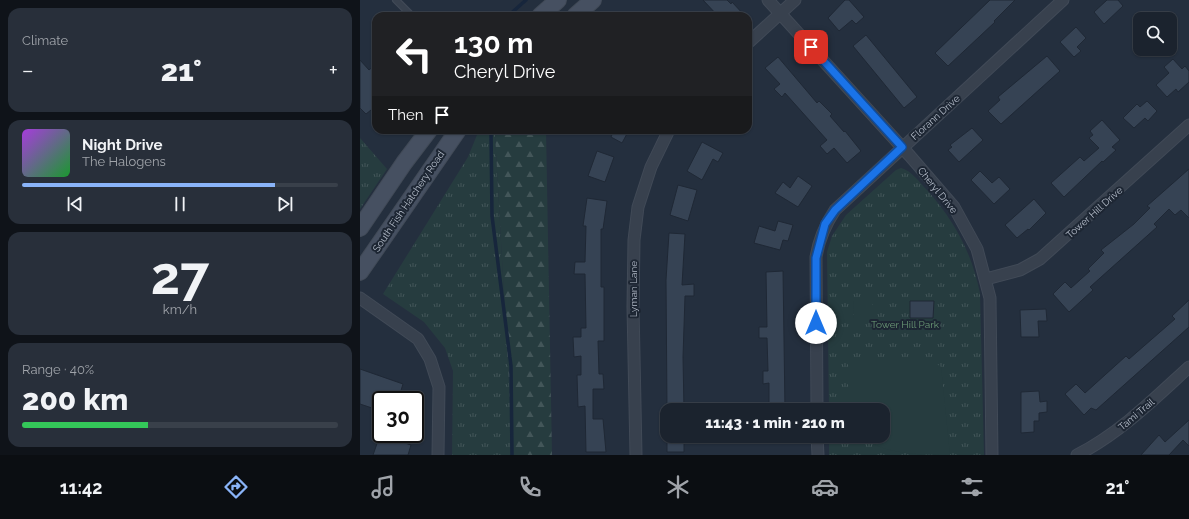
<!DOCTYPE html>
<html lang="en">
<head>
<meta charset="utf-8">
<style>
  :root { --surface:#1b232e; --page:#282f3a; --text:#f1f3f6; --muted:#a0a4aa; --line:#39404a; --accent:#8ab4f8 }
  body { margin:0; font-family:Raleway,sans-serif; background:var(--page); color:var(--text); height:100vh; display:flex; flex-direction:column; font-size:15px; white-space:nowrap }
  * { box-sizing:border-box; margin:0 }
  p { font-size:13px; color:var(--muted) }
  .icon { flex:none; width:22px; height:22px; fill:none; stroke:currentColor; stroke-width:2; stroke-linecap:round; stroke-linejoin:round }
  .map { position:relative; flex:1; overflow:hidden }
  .panel { display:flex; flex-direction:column; gap:8px; padding:8px; background:#0f1319; width:360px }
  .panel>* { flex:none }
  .banner { position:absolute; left:12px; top:12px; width:380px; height:122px; border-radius:12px; box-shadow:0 1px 3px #0004,0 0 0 1px var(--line); background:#202124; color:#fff; overflow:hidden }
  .buttons { position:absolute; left:773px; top:12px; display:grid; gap:8px }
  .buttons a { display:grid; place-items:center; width:44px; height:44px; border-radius:8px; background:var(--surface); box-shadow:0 1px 3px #0004,0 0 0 1px var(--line); font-size:20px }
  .speed { position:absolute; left:12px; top:391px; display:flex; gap:8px; font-size:20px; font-weight:700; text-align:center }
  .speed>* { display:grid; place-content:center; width:52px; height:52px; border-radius:50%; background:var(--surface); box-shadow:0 1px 3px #0004,0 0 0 1px var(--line); line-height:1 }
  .speed .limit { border:2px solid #111; border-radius:6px; background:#fff; color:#111 }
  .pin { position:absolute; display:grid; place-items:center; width:34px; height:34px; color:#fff; margin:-17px; border-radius:8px; box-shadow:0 2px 6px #0006 }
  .me { position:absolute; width:44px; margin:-22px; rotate:0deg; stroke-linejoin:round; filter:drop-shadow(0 0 3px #0008) }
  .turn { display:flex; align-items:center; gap:14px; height:84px; padding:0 16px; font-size:18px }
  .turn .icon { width:52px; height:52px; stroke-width:2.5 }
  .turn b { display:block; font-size:28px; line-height:34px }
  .then { display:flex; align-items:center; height:38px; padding:0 16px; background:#0003; gap:8px; font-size:15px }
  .big { font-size:30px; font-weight:800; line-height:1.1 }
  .panel .widget { flex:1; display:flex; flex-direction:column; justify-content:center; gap:6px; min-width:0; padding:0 14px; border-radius:12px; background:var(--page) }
  .panel .dial { align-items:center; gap:0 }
  .dial b { font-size:52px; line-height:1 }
  .song { display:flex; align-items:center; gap:12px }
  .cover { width:48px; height:48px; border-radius:6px; background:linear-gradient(135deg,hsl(280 70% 55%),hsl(130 70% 35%)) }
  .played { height:4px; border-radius:2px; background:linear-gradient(90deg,var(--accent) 80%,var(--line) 80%) }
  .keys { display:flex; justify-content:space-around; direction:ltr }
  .heat { display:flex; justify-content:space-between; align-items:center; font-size:22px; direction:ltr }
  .charge { height:6px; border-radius:3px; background:linear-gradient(90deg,#34c759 40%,var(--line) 0) }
  .trip { position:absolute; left:300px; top:403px; width:230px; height:40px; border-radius:12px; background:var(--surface); box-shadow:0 1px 3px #0004,0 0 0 1px var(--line); font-weight:800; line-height:40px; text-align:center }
  .dock { display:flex; height:64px; justify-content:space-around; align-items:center; background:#0b0e12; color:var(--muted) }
  .dock .icon { width:28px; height:28px }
  .dock .active { color:var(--accent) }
  .dock b { font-size:18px; color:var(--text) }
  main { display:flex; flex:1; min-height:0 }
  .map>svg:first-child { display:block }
</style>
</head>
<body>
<main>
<section class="panel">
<div class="widget"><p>Climate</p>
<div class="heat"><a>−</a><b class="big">21°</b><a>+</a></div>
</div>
<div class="widget">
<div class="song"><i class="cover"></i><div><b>Night Drive</b><p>The Halogens</p></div></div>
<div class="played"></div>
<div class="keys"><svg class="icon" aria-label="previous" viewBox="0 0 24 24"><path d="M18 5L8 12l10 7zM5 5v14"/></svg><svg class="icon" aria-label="pause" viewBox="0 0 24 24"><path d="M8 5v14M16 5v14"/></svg><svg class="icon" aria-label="next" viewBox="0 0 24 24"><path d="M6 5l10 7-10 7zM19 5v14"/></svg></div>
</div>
<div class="widget dial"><b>27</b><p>km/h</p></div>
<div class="widget"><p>Range · 40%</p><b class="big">200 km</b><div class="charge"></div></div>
</section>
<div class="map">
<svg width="829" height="455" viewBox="0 0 829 455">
  <defs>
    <pattern id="grass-tufts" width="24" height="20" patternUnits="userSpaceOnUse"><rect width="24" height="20" fill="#263c3f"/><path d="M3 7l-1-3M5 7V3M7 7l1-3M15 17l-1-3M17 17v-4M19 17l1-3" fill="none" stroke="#435659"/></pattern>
    <pattern id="forest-firs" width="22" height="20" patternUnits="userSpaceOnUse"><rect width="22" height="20" fill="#263c3f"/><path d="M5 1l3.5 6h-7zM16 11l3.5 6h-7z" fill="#435659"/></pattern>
  </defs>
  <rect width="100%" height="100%" fill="#242f3e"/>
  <path fill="url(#grass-tufts)" d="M119,130h18l-2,4 18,321h-61l1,-84 -8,-23 -21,-26 -41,-28 85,-137z
    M0,138l27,31 -27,40z
    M541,168c11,3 18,14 26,22 28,32 44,61 53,103l4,162h-155v-19h54v-26h-54l-2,-158 5,-16 14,-21 50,-45z"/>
  <path fill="url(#forest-firs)" d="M137,130h49l6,325h-39l-18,-321z"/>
  <path fill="#263c3f" d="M493,301h19v17h-18z
    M488,361h85l8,6 9,88c-24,0 -71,0 -87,-19h20v-26h-33l-2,-8z"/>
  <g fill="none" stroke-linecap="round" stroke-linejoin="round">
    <path stroke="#17263c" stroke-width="3.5" d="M148,16l18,-16
      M131,130l1,86 19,150 1,89"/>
  </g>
  <path fill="#364354" stroke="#1f2835" d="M343,0h24l4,4 1,-2 13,14h-27z
    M485,0h4l15,17 -8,7 -4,-4 -13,11 -11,-13z
    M630,0h25l-21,21 1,1 -47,44 -13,-13z
    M747,0h11l5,6 -19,18 -10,-12z
    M716,27l10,11 -9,9 4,4 -7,6 -14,-15z
    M506,35l51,62 -13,11 -51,-62z
    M687,56l13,15 -59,53 -13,-13 12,-11 -2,-3z
    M418,57l39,46 2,-2 13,13 -2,2 14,16 1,-1 16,20 -14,12 -13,-15 -7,6 -7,-8 7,-6 -42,-47 -3,4 -8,-8 6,-5 -15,-16z
    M813,59l9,10 3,-3 4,5v11l-11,10 -2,-3 -9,8 -11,-12 13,-12 -5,-6z
    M0,60l9,10 7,-6v42l-10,8 -6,-6z
    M787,101l10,10 -9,10 -3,-3 -11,10 -11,-10 14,-14 3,3z
    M742,120l18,20 -8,7 4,3 -13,12 -1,-1 -38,36 -13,-14 29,-26 4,4 15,-13 -10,-10 4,-3 -3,-4z
    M612,128l11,12 -24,22 -11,-12 4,-3 -2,-2z
    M254,130h15l-7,13 -11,-6z
    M342,142l21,11 -5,9 -5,-3 -11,21 -15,-9z
    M237,151l17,6 -9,25 -17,-6z
    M829,169v49l-8,-8 -6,5 -6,-6 -15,15 3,3 -67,60 3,3 -24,22 -16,-18 12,-12 6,6 19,-17 -2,-2 16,-16 -3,-3 33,-26 16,-16 -3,-2z
    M620,171l12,12 7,-6 11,12 -16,15 -23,-24z
    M438,176l14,10 -14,21 -23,-14 8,-11 7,6z
    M318,185l19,5 -9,31 -18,-6z
    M227,198l20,3 -4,28h-2v58h3v54h-6l1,33h4l1,15h-11v30h10l3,33h-20l-1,-46 -7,1 -1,-32h4v-19l-7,1 -1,-20h8v-9h5l-1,-54h-11l1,-12h10l1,-36h-3z
    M674,199l12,14 -17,17 -1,-1 -11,9 -12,-13z
    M418,221l15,4 -5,16 -5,-1 -3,10 -26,-7 5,-17 16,5z
    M309,233l16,1 -3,51 12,-1v12h-9l-2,61 1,53h-17l-1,-130z
    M423,271l2,139h-16v-27l-6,1v-13h5l-1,-33h-8v-11h8l-1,-55z
    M829,300v27l-93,83 -5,-2 -7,7 -19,-21 11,-10 9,9 41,-37 3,3 46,-40 -3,-3z
    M550,301h24l-1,17h-23z
    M686,309l1,12h-9l1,16h-18l-1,-27z
    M0,369l43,15 -5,16h-17v11l-21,-7z
    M679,391l1,11 7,-1v11l-8,1v8h-5v11l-13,1v-41z
    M829,420v26l-6,-6 -14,15h-28l18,-20 6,7z
    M20,435l31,10 -3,10h-35z
    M307,436h17v16h-17z"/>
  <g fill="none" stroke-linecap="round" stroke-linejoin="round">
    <g stroke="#414a57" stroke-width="8">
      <path id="lane" d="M36,0l16,16"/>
    </g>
    <g stroke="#414a57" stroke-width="13">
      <path id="street" d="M408,0l142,156 44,51 23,42 13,49 2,157
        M388,43l47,-43
        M626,279l34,-9 20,-11 149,-134
        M0,298l58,41 12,20 9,28 -1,68
        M457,410l-1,-153c3,-18 9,-32 19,-47l228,-210
        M457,436l1,19
        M276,455l-3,-148 1,-67 4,-33 13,-40 18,-37
        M717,455c43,-22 77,-56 112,-88"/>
    </g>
    <g stroke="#414a57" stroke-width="18">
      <path id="secondary" d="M180,16l18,-16
        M215,16l18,-16
        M0,228l44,-65 25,-33
        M0,272l98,-142"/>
    </g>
    <use href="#lane" stroke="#38414e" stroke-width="5.5"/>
    <use href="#street" stroke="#38414e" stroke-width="11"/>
    <use href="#secondary" stroke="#465061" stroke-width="16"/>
  </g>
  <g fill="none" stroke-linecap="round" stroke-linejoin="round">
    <g stroke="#114b97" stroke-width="10">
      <path id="route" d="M451,47l91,100 -67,63 -10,14 -9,34v65"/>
    </g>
    <use href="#route" stroke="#1a73e8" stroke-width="7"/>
  </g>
  <g text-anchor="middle" stroke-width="4" stroke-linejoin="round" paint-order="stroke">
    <g font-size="10" fill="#b4bcc9" stroke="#1d2633">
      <text transform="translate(575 117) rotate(-42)" y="4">Florann Drive</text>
      <text transform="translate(578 190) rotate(51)" y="4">Cheryl Drive</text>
      <text transform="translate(48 201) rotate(-56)" y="4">South Fish Hatchery Road</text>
      <text transform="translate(734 212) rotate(-42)" y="4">Tower Hill Drive</text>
      <text transform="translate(273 289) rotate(-90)" y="4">Lyman Lane</text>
      <text transform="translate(776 414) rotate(-40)" y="4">Tami Trail</text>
    </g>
    <g font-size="10" fill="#6b9a76" stroke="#1d2633">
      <text x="545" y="328">Tower Hill Park</text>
    </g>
  </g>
</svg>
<div class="buttons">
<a><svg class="icon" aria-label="search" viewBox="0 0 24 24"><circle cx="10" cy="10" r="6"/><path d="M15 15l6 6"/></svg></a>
</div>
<div class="speed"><div class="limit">30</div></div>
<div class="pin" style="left:451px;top:47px;background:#d93025"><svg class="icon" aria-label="arrive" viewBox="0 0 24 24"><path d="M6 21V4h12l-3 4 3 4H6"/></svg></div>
<svg class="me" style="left:456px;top:323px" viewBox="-20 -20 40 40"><circle r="19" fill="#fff"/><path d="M0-13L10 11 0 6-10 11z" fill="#1a73e8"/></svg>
<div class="trip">11:43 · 1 min · 210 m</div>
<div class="banner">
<div class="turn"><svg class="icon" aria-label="left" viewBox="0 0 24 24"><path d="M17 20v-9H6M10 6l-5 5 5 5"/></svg><div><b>130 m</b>Cheryl Drive</div></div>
<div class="then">Then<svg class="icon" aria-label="arrive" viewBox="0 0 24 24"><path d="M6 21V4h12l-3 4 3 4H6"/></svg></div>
</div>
</div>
</main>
<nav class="dock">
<b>11:42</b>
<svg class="icon active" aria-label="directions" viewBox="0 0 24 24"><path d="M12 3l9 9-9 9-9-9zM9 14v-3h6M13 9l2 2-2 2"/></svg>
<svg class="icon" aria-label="music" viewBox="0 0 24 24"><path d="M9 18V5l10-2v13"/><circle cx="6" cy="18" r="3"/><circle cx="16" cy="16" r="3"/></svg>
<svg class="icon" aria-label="phone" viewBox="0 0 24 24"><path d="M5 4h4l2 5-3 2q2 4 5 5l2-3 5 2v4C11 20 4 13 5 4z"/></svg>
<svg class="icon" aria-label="climate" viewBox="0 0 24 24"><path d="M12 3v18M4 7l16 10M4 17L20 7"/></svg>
<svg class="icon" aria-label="car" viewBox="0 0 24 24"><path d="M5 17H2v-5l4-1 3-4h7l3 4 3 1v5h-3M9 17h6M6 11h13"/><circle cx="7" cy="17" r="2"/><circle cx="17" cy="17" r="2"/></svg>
<svg class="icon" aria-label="filters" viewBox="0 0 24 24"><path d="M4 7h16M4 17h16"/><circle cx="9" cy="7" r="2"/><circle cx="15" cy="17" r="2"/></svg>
<b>21°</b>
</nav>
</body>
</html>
